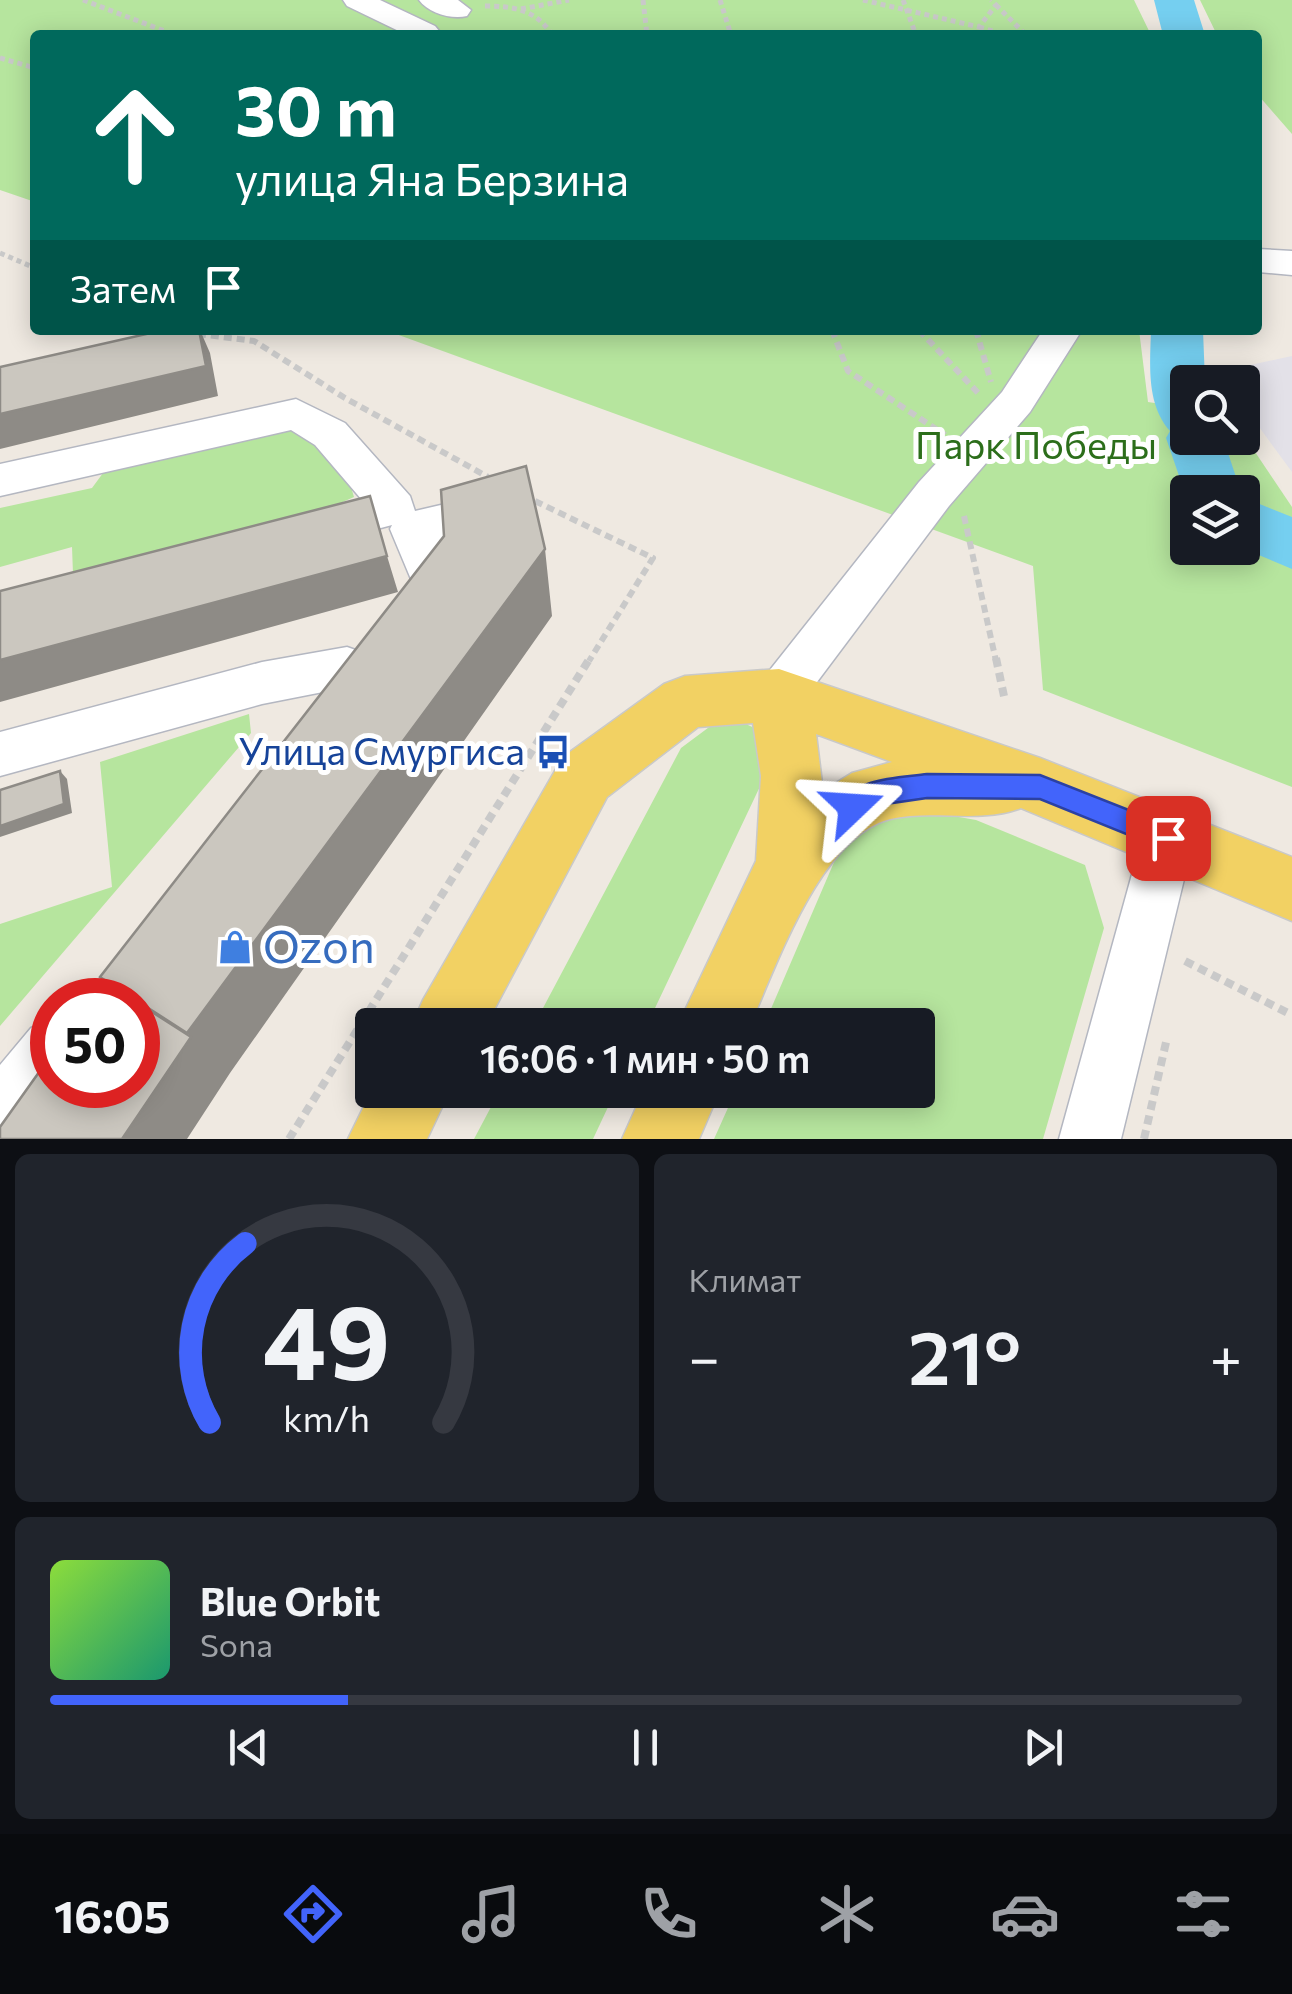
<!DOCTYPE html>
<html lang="ru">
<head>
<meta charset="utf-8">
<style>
  :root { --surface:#171b24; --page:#20242c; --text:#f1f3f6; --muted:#9ea1a6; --line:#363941; --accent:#4264fb }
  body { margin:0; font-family:Commissioner,sans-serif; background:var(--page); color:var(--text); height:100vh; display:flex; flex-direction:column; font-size:38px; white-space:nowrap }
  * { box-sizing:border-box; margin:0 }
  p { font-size:32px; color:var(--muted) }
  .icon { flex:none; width:55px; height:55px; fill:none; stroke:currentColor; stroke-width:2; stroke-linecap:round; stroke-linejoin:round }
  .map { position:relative; height:1139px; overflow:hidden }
  .sheet { display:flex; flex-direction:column; gap:15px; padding:15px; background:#0d0f14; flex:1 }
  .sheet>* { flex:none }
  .hud { position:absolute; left:30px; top:30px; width:1232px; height:305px; border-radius:10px; box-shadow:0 5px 25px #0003; background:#00695c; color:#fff; overflow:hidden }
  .tools { position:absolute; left:1170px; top:365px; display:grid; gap:20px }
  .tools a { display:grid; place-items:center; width:90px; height:90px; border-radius:10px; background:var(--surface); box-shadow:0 5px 25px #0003; font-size:50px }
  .speed { position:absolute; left:30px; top:978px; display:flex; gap:20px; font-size:50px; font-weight:700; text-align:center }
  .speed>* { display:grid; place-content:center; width:130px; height:130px; border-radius:50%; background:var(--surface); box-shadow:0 5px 25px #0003; line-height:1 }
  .speed .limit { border:15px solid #d22; background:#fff; color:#111 }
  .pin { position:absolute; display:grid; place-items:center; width:85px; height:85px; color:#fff; margin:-42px; border-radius:20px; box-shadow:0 5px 15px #0006 }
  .me { position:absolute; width:110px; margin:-55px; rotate:70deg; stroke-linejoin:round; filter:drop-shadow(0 0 8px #0008) }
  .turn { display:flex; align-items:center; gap:35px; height:210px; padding:0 40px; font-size:45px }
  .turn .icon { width:130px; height:130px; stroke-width:2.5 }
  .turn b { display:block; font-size:70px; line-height:85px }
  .then { display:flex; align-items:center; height:95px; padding:0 40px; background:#0003; gap:20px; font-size:38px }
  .big { font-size:75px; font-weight:600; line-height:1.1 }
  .sheet .tile { flex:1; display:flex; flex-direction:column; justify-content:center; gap:15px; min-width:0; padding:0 35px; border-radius:15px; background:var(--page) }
  .sheet .dial { align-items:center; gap:0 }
  .dial svg { height:260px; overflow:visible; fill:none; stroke:var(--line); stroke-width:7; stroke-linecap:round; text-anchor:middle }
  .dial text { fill:var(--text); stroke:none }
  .song { display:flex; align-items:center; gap:30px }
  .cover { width:120px; height:120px; border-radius:15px; background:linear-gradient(135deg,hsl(90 70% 55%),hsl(160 70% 35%)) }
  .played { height:10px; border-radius:5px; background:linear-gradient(90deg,var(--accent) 25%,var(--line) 25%) }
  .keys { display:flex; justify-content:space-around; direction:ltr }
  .heat { display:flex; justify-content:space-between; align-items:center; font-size:55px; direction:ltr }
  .sheet .tiles { flex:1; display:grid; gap:15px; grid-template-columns:1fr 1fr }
  .tile:last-child { grid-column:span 2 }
  .trip { position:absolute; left:355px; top:1008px; width:580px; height:100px; border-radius:10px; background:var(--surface); box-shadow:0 5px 25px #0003; font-weight:600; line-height:100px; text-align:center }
  .tab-bar { display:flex; height:160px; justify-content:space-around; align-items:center; background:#090b0e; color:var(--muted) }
  .tab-bar .icon { width:70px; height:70px }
  .tab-bar .selected { color:var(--accent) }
  .tab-bar b { font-size:45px; color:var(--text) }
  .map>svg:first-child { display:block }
</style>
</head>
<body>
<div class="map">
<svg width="1292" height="1139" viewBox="0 0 1292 1139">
  <rect width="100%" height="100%" fill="#efe9e1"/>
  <path fill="#e3e1e8" d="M1292,356v116l-49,-67 -1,-23h-16l-8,-10z"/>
  <path fill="#b6e59e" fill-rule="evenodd" d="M0,0h1134l17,35h-1116v167l-35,-12z
    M1200,0h92v134l-34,-39v-60h-41z
    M385,330h754l9,72 39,6 1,30h54l1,-4 49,73v280l-249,-97 -10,-124zM1188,492h54v56h-54z
    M297,426l51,51 6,20 -43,19 -238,58 -1,-27 -72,20v-59l92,-20 14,-19z
    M249,714l2,19 -251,293v-102l112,-37 -12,-125z
    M720,719h15l28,13 11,25 -127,268h-113l147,-277z
    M908,808l68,12 109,45 19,63 -61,211h-329l22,-49h182v-65h-154l80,-186z
    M500,1090h116l-23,49h-119z"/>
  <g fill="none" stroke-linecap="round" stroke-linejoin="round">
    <path fill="#75cff0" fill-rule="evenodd" d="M1154,0h40l11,35h-42z
      M1151,330h52l2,52h-17v56h35l18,54h-53v10l-22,-64 4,-7c-24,-27 -20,-66 -19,-101z
      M1242,497l50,20v52l-50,-21z"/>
    <g stroke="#b4b7c1" stroke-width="3">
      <path id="minor" d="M343,0h37l55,26 5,6 -33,3 -60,-29z
        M419,0h39l13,10 -4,6c-15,4 -39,-3 -48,-16z
        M1258,249l34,2v24l-34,-3z
        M1043,330h39l-52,82 -81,94 -153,204 -17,6 -17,-6 -7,-15 7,-15 157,-198 83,-90z
        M296,399l49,24 65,73 5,15 86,-20 15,5 7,12 -7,12 -77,20 21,48c-14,27 -27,48 -59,37l-7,-13 19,-28 -23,-55 2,-4 -75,20 -15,-5 -7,-12 7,-12 60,-16 -47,-55 -24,-15 -291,66v-32z
        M347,647l17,6 13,39c-13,29 -28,50 -61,38l-8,-15 15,-23 -61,12 -262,72v-44l262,-70z
        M1168,813l19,8 7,17 -73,301h-62l83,-301 7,-17z
        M52,1020v65h8l-39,47 -21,7v-74l31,-37z"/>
    </g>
    <g stroke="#c9c9c9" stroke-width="3">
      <path id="major" d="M779,669l261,89 252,99v64l-271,-113c-41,16 -88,1 -131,11 -70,18 -113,146 -140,206h-72l78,-164 5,-85 -8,-53 -55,4 -91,70 -121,228h-74l11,-25 140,-243 101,-73 21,-8zM816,734l76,28 -40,11 -29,18z
        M372,1090h78l-23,49h-79z
        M644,1090h76l-21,49h-77z"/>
    </g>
    <path stroke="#c9c9c9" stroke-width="5" stroke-dasharray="5 4" stroke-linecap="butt" d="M83,0l92,35
      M643,0l4,35
      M720,0l11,35
      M863,0l116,27 17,-22 -5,-5
      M903,0l13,35
      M996,5l30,30
      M485,6c28,0 52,4 67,29
      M521,9l48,-9
      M979,27l27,8
      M0,58l35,10
      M0,253l35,15"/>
    <path stroke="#c9c9c9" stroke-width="6" stroke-dasharray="8 5" stroke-linecap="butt" d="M832,330l16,41 97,64
      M919,330l61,65
      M976,330l15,52
      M198,334l56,7 91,57 143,79
      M535,501l118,57 -64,103
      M964,516l32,145"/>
    <path stroke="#c9c9c9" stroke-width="8" stroke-dasharray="9 6" stroke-linecap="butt" d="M996,658l9,43
      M1185,961l107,54
      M289,1139l301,-481
      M1144,1139l23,-101"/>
    <use href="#minor" fill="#fff" fill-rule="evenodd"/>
    <use href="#major" fill="#f2d163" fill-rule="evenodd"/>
  </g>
  <path fill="#8e8b86" d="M199,330h1l10,23 8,43 -218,53v-35z
    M545,549l7,67 -322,457 -43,66h-65l69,-102 -4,-4z
    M387,556l11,36 -398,110v-42z
    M60,771l7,8 5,34 -72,24v-11z"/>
  <path fill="#cbc7bf" stroke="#8e8b86" stroke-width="2.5" d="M164,330h35l7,36 -206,48v-47z
    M526,466l19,83 -358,484 -87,-56 344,-441 -3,-46z
    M370,496l17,60 -387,104v-69z
    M60,771l4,33 -64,22v-36z
    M105,981l29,19h-42z
    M138,1003l53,34 -69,102h-122v-12l52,-73v31h86z"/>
  <path fill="#4264fb" stroke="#2b41a3" stroke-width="2.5" d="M927,774l113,1 137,54 4,9 -4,9 -9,4 -128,-52 -113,-1 -48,7 -26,14 -9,-4 -4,-8c14,-30 59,-29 87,-33z"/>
  <defs>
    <g id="bus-bare" transform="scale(2.7)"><path d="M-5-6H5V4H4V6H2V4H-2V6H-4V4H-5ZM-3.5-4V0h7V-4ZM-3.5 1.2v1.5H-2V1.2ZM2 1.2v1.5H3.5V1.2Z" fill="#1a4fb4" stroke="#fff" stroke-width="2.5" paint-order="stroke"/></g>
    <g id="shop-bare" transform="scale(2.7)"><path d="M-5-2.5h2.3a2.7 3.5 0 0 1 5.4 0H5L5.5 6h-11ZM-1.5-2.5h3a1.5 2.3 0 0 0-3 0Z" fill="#3f7fe0" stroke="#fff" stroke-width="2.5" paint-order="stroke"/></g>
  </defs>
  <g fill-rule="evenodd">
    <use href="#bus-bare" x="553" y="752"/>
    <use href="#shop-bare" x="235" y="947"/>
  </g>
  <g text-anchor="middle" stroke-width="10" stroke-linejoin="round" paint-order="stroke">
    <g font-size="38" fill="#2c6e1b" stroke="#fff">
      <text x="1036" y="459">Парк Победы</text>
    </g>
    <g font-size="38" fill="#164399" stroke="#fff" text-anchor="end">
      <text x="525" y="765">Улица Смургиса</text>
    </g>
    <g font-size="45" fill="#366cbe" stroke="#fff" text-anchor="start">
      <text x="263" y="963">Ozon</text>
    </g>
  </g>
</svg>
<div class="tools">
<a><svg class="icon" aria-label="search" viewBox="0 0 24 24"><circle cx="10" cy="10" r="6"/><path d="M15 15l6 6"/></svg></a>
<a><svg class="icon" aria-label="layers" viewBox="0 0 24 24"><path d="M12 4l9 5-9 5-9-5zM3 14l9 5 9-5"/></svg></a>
</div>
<div class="speed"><div class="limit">50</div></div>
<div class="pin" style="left:1168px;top:838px;background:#d93025"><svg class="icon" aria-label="arrive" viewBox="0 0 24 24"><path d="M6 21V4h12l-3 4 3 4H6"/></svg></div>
<svg class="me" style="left:853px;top:807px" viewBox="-20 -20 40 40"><path d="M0-17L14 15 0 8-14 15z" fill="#4264fb" stroke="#fff" stroke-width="4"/></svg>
<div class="trip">16:06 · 1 мин · 50 m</div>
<div class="hud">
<div class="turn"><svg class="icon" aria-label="ahead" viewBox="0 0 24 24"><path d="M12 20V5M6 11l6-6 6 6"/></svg><div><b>30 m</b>улица Яна Берзина</div></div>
<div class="then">Затем<svg class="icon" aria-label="arrive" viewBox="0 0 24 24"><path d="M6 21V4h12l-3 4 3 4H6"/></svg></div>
</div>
</div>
<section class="sheet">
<div class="tiles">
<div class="tile dial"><svg viewBox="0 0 100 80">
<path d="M14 69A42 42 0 1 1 86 69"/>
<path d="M14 69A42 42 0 0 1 25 14" stroke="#4264fb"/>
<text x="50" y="56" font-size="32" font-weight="700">49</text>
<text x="50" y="72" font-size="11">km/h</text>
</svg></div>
<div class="tile"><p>Климат</p>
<div class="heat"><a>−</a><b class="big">21°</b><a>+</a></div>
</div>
<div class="tile">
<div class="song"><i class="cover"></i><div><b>Blue Orbit</b><p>Sona</p></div></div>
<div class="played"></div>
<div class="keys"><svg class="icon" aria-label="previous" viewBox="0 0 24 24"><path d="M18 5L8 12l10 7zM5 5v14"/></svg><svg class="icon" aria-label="pause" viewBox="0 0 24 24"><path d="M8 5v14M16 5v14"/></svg><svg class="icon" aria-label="next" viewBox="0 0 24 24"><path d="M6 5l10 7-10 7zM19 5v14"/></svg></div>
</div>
</div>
</section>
<nav class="tab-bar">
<b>16:05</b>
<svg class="icon selected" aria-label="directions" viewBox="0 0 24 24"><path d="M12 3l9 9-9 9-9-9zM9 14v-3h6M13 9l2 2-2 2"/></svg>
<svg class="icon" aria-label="music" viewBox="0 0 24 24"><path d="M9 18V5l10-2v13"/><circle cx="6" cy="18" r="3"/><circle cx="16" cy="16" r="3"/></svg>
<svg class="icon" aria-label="phone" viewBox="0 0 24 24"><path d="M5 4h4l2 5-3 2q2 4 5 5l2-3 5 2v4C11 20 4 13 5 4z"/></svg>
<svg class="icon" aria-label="climate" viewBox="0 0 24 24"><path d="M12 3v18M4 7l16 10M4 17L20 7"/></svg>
<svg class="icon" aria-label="car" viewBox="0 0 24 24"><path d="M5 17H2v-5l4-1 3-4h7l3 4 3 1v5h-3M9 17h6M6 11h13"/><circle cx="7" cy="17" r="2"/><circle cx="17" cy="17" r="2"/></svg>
<svg class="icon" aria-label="filters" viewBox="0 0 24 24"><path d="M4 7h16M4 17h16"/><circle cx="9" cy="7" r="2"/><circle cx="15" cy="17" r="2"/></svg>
</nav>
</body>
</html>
